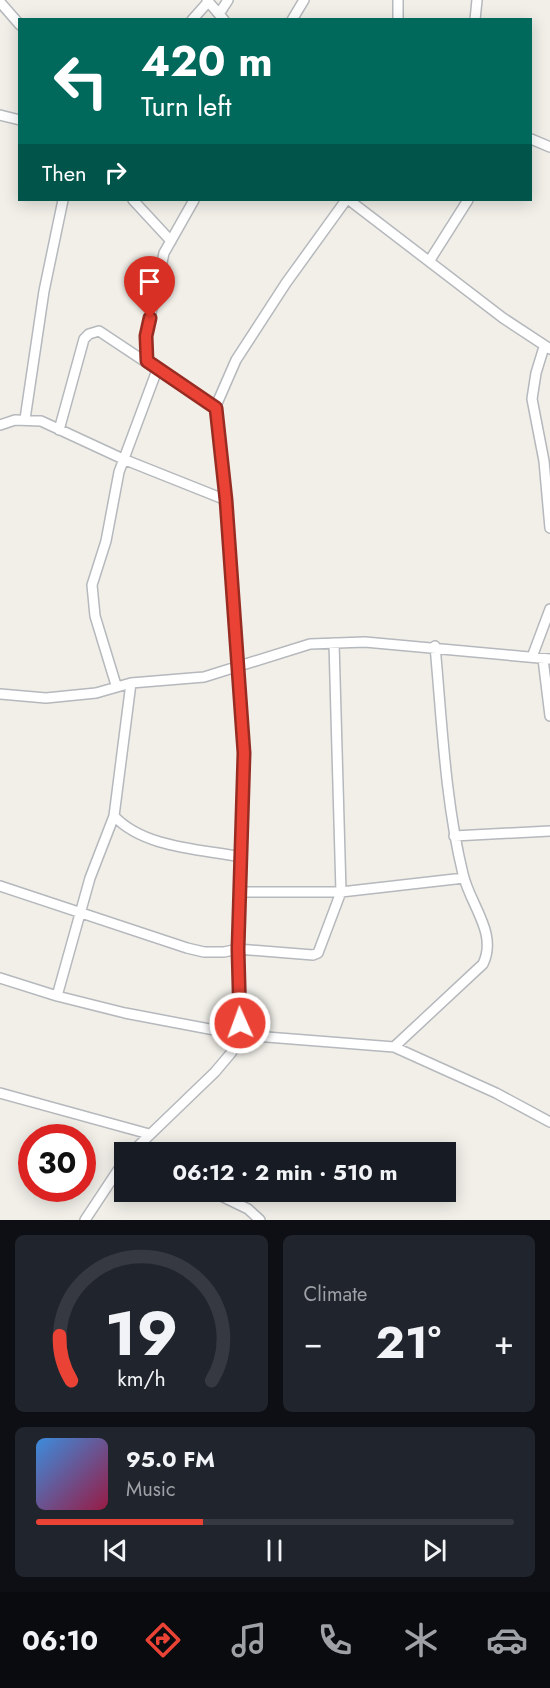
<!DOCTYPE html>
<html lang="en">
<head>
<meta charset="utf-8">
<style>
  :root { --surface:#171b24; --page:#20242c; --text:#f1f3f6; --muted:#9ea1a6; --line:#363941; --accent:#ea4335 }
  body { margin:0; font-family:Jost,sans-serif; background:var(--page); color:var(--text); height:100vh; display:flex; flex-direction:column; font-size:22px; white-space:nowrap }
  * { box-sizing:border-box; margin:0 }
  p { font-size:20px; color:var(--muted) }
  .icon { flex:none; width:33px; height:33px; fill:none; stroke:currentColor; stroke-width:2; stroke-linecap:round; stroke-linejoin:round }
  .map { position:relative; height:1220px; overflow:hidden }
  .details { display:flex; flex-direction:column; gap:15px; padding:15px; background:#0d0f14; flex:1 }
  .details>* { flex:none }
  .hud { position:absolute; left:18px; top:18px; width:514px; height:183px; border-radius:0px; box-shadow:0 3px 15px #0003; background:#00695c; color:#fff; overflow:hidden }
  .speed { position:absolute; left:18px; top:1124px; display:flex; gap:12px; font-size:30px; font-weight:700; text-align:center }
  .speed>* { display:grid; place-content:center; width:78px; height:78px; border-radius:50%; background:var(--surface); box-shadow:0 3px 15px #0003; line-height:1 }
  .speed .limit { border:9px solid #d22; background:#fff; color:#111 }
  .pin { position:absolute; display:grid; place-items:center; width:51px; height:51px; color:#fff; margin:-62px -26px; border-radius:50% 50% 50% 0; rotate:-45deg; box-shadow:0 0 6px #0007 }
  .pin .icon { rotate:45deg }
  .me { position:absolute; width:66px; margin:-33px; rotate:358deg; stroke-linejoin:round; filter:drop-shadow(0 0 4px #0008) }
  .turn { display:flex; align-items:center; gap:21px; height:126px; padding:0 24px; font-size:27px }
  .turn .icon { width:78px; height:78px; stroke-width:2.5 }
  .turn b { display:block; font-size:42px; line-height:51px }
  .then { display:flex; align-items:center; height:57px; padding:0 24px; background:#0003; gap:12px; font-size:22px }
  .big { font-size:45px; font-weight:700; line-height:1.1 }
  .details .widget { flex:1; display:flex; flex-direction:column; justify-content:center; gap:9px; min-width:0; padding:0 21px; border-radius:9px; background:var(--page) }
  .details .dial { align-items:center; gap:0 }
  .dial svg { height:156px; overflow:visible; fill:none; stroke:var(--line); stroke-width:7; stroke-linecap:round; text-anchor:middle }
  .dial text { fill:var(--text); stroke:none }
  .song { display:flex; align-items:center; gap:18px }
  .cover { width:72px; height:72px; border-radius:9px; background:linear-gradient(135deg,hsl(210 70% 55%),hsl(340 70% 35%)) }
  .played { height:6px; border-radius:3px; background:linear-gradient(90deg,var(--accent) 35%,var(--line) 35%) }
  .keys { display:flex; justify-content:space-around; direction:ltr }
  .heat { display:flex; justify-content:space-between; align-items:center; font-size:33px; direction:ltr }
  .details .tiles { flex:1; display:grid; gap:15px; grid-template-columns:1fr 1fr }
  .widget:last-child { grid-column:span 2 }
  .trip { position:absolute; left:114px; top:1142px; width:342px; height:60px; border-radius:0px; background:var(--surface); box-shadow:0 3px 15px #0003; font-weight:700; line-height:60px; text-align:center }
  .dock { display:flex; height:96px; justify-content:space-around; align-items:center; background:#090b0e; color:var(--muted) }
  .dock .icon { width:42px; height:42px }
  .dock .current { color:var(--accent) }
  .dock b { font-size:27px; color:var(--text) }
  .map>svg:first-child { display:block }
</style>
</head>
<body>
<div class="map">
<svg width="550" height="1220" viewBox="0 0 550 1220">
  <rect width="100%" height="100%" fill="#f1efe8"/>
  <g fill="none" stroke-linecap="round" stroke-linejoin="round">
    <g stroke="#b5b8bc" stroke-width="12">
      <path id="street" d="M207,0l17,20
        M398,0v20
        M0,2l20,23
        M219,14l9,-14
        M192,20l16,-18
        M292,20l12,-20
        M475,20l2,-20
        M0,115l20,5
        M531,139l19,8
        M133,200l38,41
        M349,200l154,118 47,31
        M430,260l38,-60
        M544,347l-8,26 -4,26 12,62 6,67
        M147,361l-1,-25 18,-83 30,-53
        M25,419l19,-128 19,-91
        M0,425l15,-5 26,1 82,38 103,41
        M59,430l25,-91 5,-5 10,-3 116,77
        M532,657l18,-48
        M543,659l7,57
        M116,685l-21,-69 -3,-31 14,-44 13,-69 38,-102
        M0,694l46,4 50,-5 35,-10 73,-6 106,-33 55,-2 185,17
        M114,816c30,32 86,33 127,41
        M454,836l96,-5
        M0,886l187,62 17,4h20l14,-3 75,6 5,-2 23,-61 -7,-249
        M241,892h100l123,-14
        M0,978l57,18 68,17 116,22 153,12 102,46 54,29
        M57,996l33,-118 24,-62 17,-133
        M394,1047l89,-83c15,-31 -13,-59 -20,-90 -18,-74 -21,-152 -28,-228
        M0,1093l149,41
        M132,1152l83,-80 16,-19 10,-18 -3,-86 6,-196 -18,-253 -11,-92 21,-48 50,-77 60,-83
        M211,1191l37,18 12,11
        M85,1220l39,-59"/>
    </g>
    <use href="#street" stroke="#fff" stroke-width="9"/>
  </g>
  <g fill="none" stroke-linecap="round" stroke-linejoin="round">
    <g stroke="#982c22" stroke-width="15">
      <path id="route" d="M150,318l-4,18 1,25 69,47 10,92 18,253 -6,196 2,74"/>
    </g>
    <use href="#route" stroke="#ea4335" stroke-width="10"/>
  </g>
</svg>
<div class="speed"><div class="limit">30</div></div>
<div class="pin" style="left:150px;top:318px;background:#d93025"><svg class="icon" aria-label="arrive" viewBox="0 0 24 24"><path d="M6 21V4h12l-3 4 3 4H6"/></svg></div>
<svg class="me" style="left:240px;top:1023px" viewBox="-20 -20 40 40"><circle r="17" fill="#ea4335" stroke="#fff" stroke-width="3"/><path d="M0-11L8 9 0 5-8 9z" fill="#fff"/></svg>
<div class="trip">06:12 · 2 min · 510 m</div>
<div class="hud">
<div class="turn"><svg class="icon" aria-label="left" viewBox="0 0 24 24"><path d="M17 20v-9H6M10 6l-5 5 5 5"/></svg><div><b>420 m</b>Turn left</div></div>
<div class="then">Then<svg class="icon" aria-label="right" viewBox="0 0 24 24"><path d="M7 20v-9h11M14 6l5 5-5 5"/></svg></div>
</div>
</div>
<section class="details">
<div class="tiles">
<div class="widget dial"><svg viewBox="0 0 100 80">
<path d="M14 69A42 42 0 1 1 86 69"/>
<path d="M14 69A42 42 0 0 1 8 46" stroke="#ea4335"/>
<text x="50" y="56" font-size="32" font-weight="700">19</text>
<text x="50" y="72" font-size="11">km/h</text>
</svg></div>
<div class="widget"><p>Climate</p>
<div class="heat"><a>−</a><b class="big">21°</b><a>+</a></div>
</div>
<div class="widget">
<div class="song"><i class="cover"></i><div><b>95.0 FM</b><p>Music</p></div></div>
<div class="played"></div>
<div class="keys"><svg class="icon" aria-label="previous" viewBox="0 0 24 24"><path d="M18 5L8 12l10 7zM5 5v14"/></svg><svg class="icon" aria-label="pause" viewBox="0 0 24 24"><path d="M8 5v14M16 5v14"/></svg><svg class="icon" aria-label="next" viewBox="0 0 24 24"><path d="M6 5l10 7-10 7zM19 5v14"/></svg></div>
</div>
</div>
</section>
<nav class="dock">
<b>06:10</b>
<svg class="icon current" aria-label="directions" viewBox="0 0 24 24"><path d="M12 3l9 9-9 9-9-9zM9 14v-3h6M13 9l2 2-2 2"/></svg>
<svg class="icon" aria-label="music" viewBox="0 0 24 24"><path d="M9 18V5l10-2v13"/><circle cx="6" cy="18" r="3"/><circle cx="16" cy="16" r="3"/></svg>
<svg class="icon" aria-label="phone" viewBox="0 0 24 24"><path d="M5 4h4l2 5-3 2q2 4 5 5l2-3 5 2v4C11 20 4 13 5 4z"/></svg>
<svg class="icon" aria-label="climate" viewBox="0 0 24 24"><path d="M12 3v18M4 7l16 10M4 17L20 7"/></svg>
<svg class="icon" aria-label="car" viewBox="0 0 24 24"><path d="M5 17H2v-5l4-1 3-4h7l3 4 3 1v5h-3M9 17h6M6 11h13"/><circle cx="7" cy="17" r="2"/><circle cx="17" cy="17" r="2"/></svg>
</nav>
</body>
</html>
